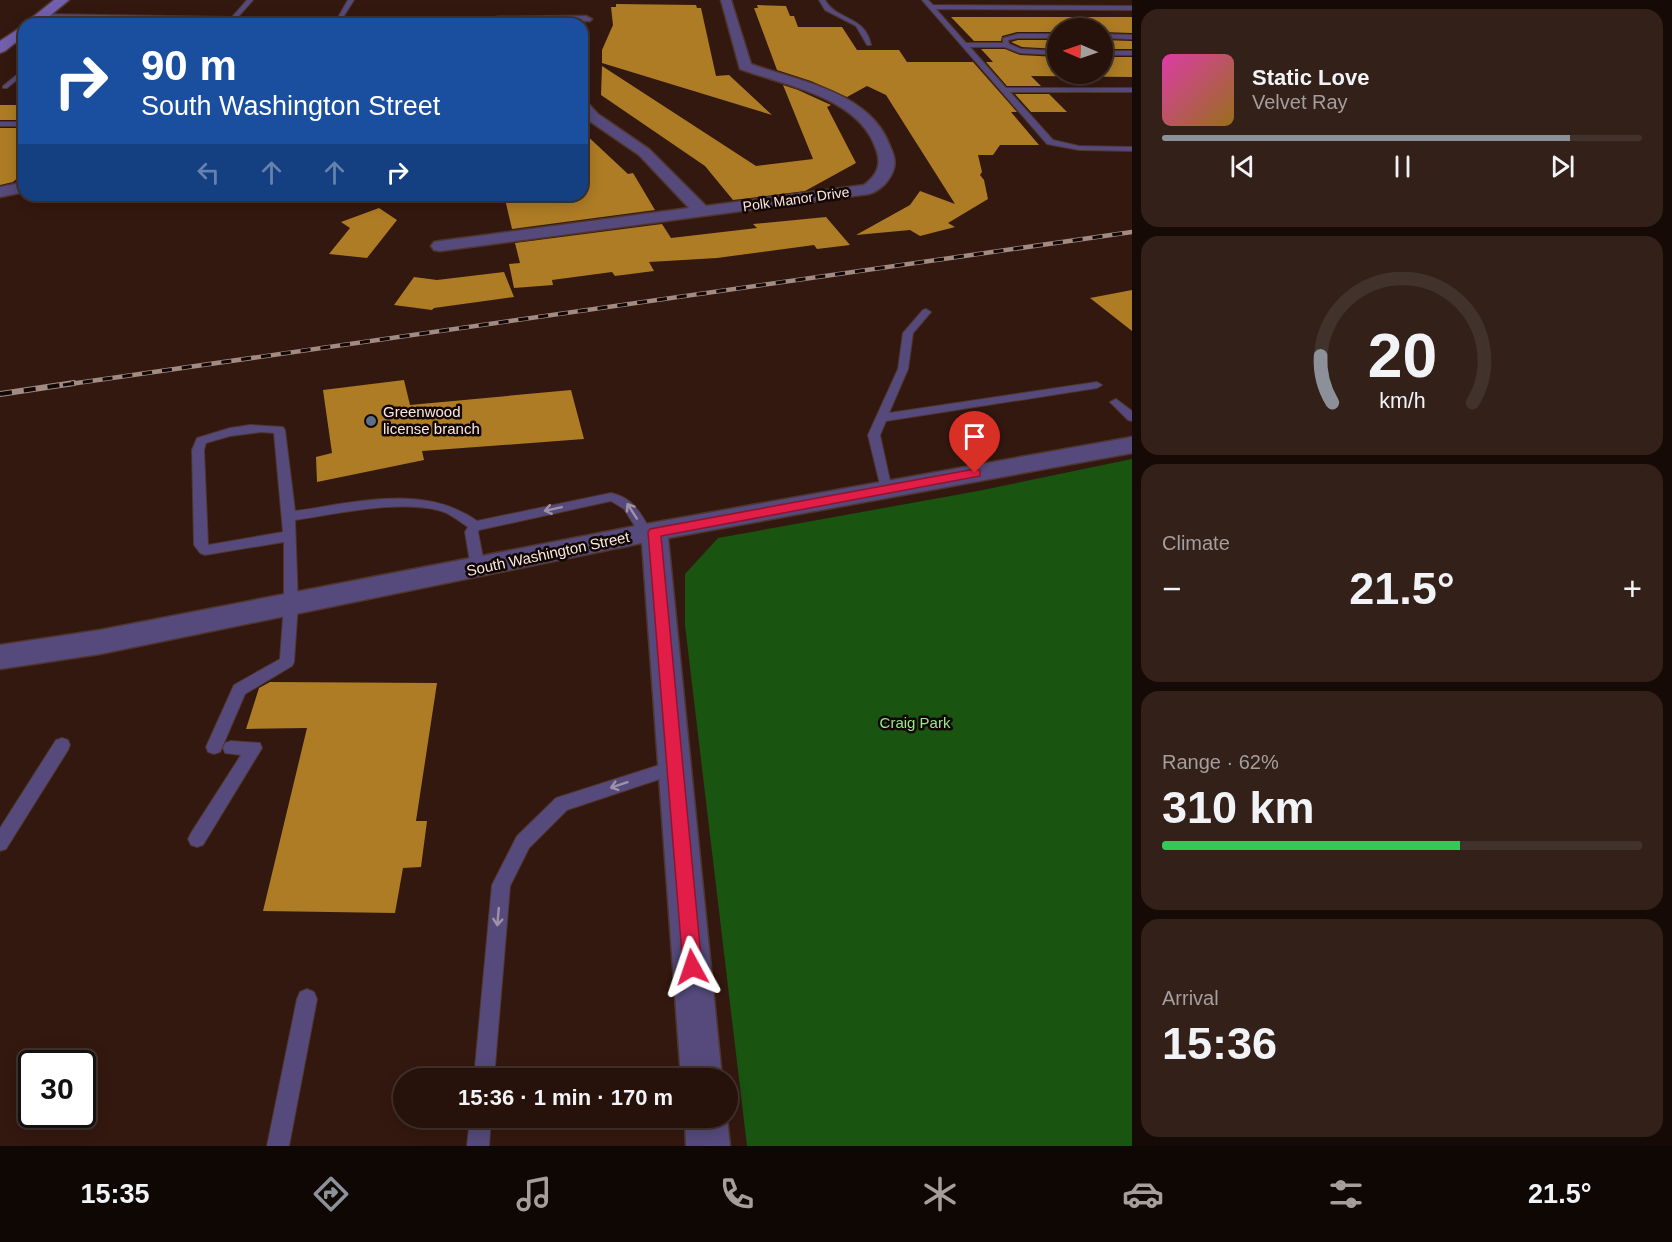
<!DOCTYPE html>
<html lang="en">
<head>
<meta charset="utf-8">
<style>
  :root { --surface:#26120b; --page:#322019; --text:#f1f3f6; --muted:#a49e9d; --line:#42322c; --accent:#8c9099 }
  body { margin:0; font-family:Helvetica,sans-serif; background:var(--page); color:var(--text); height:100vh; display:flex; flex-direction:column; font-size:22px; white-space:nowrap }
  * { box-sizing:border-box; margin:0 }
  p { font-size:20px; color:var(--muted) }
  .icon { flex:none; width:33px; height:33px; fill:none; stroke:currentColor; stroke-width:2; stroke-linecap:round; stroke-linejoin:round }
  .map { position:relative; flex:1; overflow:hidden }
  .details { display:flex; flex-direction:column; gap:9px; padding:9px; background:#150a06; width:540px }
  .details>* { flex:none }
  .banner { position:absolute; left:18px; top:18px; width:570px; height:183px; border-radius:18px; box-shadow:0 3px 15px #0003,0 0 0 2px var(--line); background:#1a4fa0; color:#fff; overflow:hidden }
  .needle { width:39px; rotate:272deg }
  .controls { position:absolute; left:1047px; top:18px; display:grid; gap:12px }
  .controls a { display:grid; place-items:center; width:66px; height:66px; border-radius:50%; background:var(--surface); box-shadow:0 3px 15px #0003,0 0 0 2px var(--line); font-size:30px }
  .speed { position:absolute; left:18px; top:1050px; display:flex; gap:12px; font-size:30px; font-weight:700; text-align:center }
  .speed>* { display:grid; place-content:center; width:78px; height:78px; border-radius:50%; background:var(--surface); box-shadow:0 3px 15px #0003,0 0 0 2px var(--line); line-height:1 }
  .speed .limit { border:3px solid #111; border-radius:9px; background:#fff; color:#111 }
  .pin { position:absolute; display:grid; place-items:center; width:51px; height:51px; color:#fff; margin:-62px -26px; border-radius:50% 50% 50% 0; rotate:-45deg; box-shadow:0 0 6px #0007 }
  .pin .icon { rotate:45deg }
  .me { position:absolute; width:66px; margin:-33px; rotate:355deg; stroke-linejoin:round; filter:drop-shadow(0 0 4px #0008) }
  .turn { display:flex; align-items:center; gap:21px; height:126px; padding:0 24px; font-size:27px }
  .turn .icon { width:78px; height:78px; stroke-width:2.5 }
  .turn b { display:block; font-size:42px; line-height:51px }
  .lanes { display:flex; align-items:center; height:57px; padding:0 24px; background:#0003; justify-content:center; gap:30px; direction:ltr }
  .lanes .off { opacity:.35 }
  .big { font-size:45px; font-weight:700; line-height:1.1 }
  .details .tile { flex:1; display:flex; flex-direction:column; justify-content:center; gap:9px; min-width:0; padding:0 21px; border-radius:18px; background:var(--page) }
  .details .dial { align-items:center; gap:0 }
  .dial svg { height:156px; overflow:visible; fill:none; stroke:var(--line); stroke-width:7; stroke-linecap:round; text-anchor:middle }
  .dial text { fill:var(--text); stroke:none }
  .song { display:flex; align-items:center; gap:18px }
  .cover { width:72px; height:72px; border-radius:9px; background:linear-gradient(135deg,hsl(320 70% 55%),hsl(40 70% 35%)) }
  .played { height:6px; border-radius:3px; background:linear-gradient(90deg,var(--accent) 85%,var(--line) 85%) }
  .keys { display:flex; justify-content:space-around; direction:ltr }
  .heat { display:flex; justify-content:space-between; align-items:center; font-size:33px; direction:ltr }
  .charge { height:9px; border-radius:4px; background:linear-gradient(90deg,#34c759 62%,var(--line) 0) }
  .trip { position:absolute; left:393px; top:1068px; width:345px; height:60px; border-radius:30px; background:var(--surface); box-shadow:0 3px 15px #0003,0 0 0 2px var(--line); font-weight:700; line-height:60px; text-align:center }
  .menu { display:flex; height:96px; justify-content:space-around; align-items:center; background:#0f0704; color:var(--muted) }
  .menu .icon { width:42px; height:42px }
  .menu .selected { color:var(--accent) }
  .menu b { font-size:27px; color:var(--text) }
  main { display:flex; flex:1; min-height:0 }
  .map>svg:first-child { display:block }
</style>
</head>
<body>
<main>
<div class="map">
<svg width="1132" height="1146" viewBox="0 0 1132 1146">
  <rect width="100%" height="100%" fill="#33180f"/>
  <path fill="#1a5411" d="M1132,459v687h-385l-62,-521v-51l33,-36 260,-47z"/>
  <path fill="#ae7c25" d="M616,4l80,1 1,3h4l15,68 13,-1 43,40 -170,-52v-13l11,-25 -2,-18h5z
    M757,5l29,1 4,10h4l4,11h44l15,23h42l8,12h66l44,50h-6l28,33h-39l-7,10h-15l4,17 -2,3 4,5 4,19 -40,24 7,4 -35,9 -10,-6 -54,5 54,-30 10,-14 35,13 -69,-109 -19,-9 -20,11 -36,-16 -34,-11 -23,-62h4z
    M951,17h181v16l-30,-1v-4h-44v4h-41l-15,4 -1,5h-27z
    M1018,40h40v9l-36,-2 -11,-5z
    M1102,40l30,1v8h-30z
    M981,49h24l15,6 38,2v17h44v-17h30v20l-101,-1 10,10h-34l-21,-24h7z
    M602,66l154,100 57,-7 -30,-74 15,5 33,15 -4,2 29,56 -51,28 -72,9 -28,-34 -104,-71z
    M1015,94h34l18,18h-36z
    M0,105h24v15h-24z
    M0,128h24v44l-11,10 -13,3z
    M582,131l46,43 5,-1 22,37 -143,19 -7,-30h14l-2,-4h65z
    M379,208l18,12 -30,38 -38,-4 21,-26 -9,-6z
    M826,217l24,28 -33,4 -3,-4 -97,13 -68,4 5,9 -39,5 -3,-4 -60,8 1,5 -39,3 -5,-24 11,-1 -5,-20 147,-19 9,14 86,-10 -4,-4z
    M504,272l10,25 -80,11 -2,2 -38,-5 20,-28 23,3z
    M1132,290v41l-42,-33z
    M404,380l6,25 161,-15 13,49 -162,12 2,9 -107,22 -1,-25 16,-4 -9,-63z
    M270,682l167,1 -21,138h11l-6,46 -18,1 -8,45 -132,-2 44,-183 -61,1 13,-41z"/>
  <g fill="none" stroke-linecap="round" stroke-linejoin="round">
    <g stroke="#4f352c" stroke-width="2">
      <path id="lane" d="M247,0h6l-15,17 99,2 11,-19h6l-12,19 38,2 -1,3h-6l-335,-8 3,-2 191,3z
        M819,0h6c12,21 40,15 46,45h-4l-11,-19 -31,-16z
        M922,0h6l5,5 199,1v4l-196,-1 30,34h37v-5l15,-4h40v4h-40l-10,2 1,4 12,5 37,2v4l-38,-2 -15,-6h-35l36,41h126v4h-122l43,48 26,6 53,1v4l-53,-1 -32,-6z
        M1102,34l30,1v4l-30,-1z
        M1102,51h30v4h-30z
        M24,69v5l-17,14h-4v-2z
        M0,122h24v4h-24z
        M926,309l5,3 -18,21 -5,36 -19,44 208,-31 5,3 -5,3 -211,33 -6,14 12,55 -6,4 -4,-1 -14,-58 30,-66 5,-36 20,-23z
        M1116,399l16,12v10l-4,-1 -18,-18z
        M250,425l33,2 2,3 10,81c59,-8 129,-28 182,10l134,-28c23,5 30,21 41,40l-6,5 -5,-2 -17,-27 -13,-8 -132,29 -1,2 7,36 -7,5 -7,-5 -6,-36 3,-5c-8,-5 -16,-12 -24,-15 -40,-14 -107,2 -149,8l3,84 -4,58 -2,4 -47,28 -25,58 -6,2 -6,-2 -2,-5 28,-62 46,-26 4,-55v-62l-79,13 -5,-2 -6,-8 -2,-95 5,-12 33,-10zM261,432l13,1 9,99 -75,13 -4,-95 2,-7 24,-7z
        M62,738l6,2 2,5 -2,5 -62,99 -6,2v-23l56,-88z
        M231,741l29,2 2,5 -59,97 -6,2 -6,-2 -3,-6 3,-6 50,-78 -16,-2 -2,-5 2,-5z
        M675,760l6,2 2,5 -2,5 -114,38 -38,38 -19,38 -16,192h-20l18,-193 25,-49 39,-38z
        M307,989l7,3 3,7 -28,147h-22l30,-147 3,-7z
        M470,1118h21l-2,28h-22z"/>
    </g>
    <g stroke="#4f352c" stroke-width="3">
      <path id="street" d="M721,0h10l20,64c47,17 120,28 139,82 3,7 6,14 4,22 -3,12 -14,23 -25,26l-429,57 -6,-1 -3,-4 3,-4 6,-1 249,-33 -50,-53 -51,-35 -6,-7v-12l5,1 11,12 51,35 57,57 158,-21c13,-10 18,-20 12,-36 -17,-52 -90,-63 -136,-80z
        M586,16l6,3 -2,2 -104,3 11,-7z
        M24,182v10l-24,5v-10z
        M1132,437v16l-464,85 54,540h-41l-39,-535 -542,111 -100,15v-24l100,-15 546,-106z
        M685,1118h42l3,28h-44z"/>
    </g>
    <g stroke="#4f352c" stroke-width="3">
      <path id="secondary" d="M54,0h15l-29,24h-16z
        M24,25v11l-19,15 -5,2v-12z"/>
    </g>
    <use href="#lane" fill="#554a7b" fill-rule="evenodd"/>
    <use href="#street" fill="#554a7b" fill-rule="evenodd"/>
    <use href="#secondary" fill="#7260ae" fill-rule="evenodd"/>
    <g stroke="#a28b83" stroke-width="4.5">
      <path id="rail-far1" d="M63,385l1069,-153"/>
    </g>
    <g stroke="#a28b83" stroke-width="6">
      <path id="rail" d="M0,394l74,-11"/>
    </g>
    <use href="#rail-far1" stroke="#120704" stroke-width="3" stroke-dasharray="10" stroke-linecap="butt"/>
    <use href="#rail" stroke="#120704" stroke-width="4" stroke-dasharray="12" stroke-linecap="butt"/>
  </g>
  <defs><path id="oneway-shaft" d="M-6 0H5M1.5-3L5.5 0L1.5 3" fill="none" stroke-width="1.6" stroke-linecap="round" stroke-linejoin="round" transform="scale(1.5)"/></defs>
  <g stroke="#9f91a8">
    <use href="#oneway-shaft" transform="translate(553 509) rotate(168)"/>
    <use href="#oneway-shaft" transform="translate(632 511) rotate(-123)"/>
    <use href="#oneway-shaft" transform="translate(619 785) rotate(162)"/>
    <use href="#oneway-shaft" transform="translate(498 917) rotate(95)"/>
  </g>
  <path fill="#e11d48" stroke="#92132f" stroke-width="1.5" d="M975,469l5,1v6l-319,60 41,431 -3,7 -7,3 -7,-3 -2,-7 -35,-435 2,-3z"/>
  <circle fill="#5c6f8a" stroke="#120704" stroke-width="2" cx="371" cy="421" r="6"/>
  <g text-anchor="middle" stroke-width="5" stroke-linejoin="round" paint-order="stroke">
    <g font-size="14" fill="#fae7e0" stroke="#120704">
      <text transform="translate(796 199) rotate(-8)" y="5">Polk Manor Drive</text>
    </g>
    <g font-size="15" fill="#fae7e0" stroke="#120704" text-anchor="start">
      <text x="383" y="417">Greenwood<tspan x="383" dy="17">license branch</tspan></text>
    </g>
    <g font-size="15" fill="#fae7e0" stroke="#120704">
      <text transform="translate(548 554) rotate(-12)" y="5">South Washington Street</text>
    </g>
    <g font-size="15" fill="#99e98d" stroke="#120704">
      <text x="915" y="728">Craig Park</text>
    </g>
  </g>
</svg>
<div class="controls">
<a><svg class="needle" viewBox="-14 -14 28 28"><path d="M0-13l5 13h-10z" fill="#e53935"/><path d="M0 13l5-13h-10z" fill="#a49e9d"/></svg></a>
</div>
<div class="speed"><div class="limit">30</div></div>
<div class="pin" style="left:975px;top:473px;background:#d93025"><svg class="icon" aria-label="arrive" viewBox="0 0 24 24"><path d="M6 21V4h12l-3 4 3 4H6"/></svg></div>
<svg class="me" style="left:692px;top:967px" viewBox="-20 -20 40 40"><path d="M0-17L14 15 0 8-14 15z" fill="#e11d48" stroke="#fff" stroke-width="4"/></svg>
<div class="trip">15:36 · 1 min · 170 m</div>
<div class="banner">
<div class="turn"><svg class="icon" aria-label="right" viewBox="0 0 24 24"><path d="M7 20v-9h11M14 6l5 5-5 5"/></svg><div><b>90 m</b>South Washington Street</div></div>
<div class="lanes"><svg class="icon off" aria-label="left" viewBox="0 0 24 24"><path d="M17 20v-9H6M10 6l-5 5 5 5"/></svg><svg class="icon off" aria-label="ahead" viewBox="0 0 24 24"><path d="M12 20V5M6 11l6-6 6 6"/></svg><svg class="icon off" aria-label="ahead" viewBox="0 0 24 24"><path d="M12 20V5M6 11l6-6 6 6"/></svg><svg class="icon" aria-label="right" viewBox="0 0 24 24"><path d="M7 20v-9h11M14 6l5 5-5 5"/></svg></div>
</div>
</div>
<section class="details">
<div class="tile">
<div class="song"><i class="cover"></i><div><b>Static Love</b><p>Velvet Ray</p></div></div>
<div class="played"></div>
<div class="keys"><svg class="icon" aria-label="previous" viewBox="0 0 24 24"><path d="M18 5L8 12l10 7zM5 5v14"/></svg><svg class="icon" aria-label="pause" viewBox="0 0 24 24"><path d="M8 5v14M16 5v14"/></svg><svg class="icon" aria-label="next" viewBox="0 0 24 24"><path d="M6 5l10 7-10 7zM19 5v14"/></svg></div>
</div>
<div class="tile dial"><svg viewBox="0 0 100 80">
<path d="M14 69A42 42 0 1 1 86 69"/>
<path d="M14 69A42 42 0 0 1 8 45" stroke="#8c9099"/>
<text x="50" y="56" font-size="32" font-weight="700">20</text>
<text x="50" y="72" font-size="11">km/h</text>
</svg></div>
<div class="tile"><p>Climate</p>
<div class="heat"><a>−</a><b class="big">21.5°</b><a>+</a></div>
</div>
<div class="tile"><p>Range · 62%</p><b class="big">310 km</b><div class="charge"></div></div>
<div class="tile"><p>Arrival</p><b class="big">15:36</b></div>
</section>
</main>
<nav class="menu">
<b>15:35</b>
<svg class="icon selected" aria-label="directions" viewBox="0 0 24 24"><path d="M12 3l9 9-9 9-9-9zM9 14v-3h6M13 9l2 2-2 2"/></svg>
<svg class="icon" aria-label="music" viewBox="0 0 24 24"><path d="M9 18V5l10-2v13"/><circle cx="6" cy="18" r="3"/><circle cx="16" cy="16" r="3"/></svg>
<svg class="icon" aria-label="phone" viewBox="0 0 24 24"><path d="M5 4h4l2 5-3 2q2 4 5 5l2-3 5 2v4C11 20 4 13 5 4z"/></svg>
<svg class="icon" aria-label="climate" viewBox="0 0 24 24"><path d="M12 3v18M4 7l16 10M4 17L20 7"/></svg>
<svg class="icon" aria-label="car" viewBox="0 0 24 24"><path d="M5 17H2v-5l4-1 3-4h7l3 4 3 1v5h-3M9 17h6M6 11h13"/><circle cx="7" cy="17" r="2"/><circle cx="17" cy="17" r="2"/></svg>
<svg class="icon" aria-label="filters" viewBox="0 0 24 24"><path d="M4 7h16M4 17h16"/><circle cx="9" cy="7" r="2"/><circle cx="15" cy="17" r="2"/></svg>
<b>21.5°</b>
</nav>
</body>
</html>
